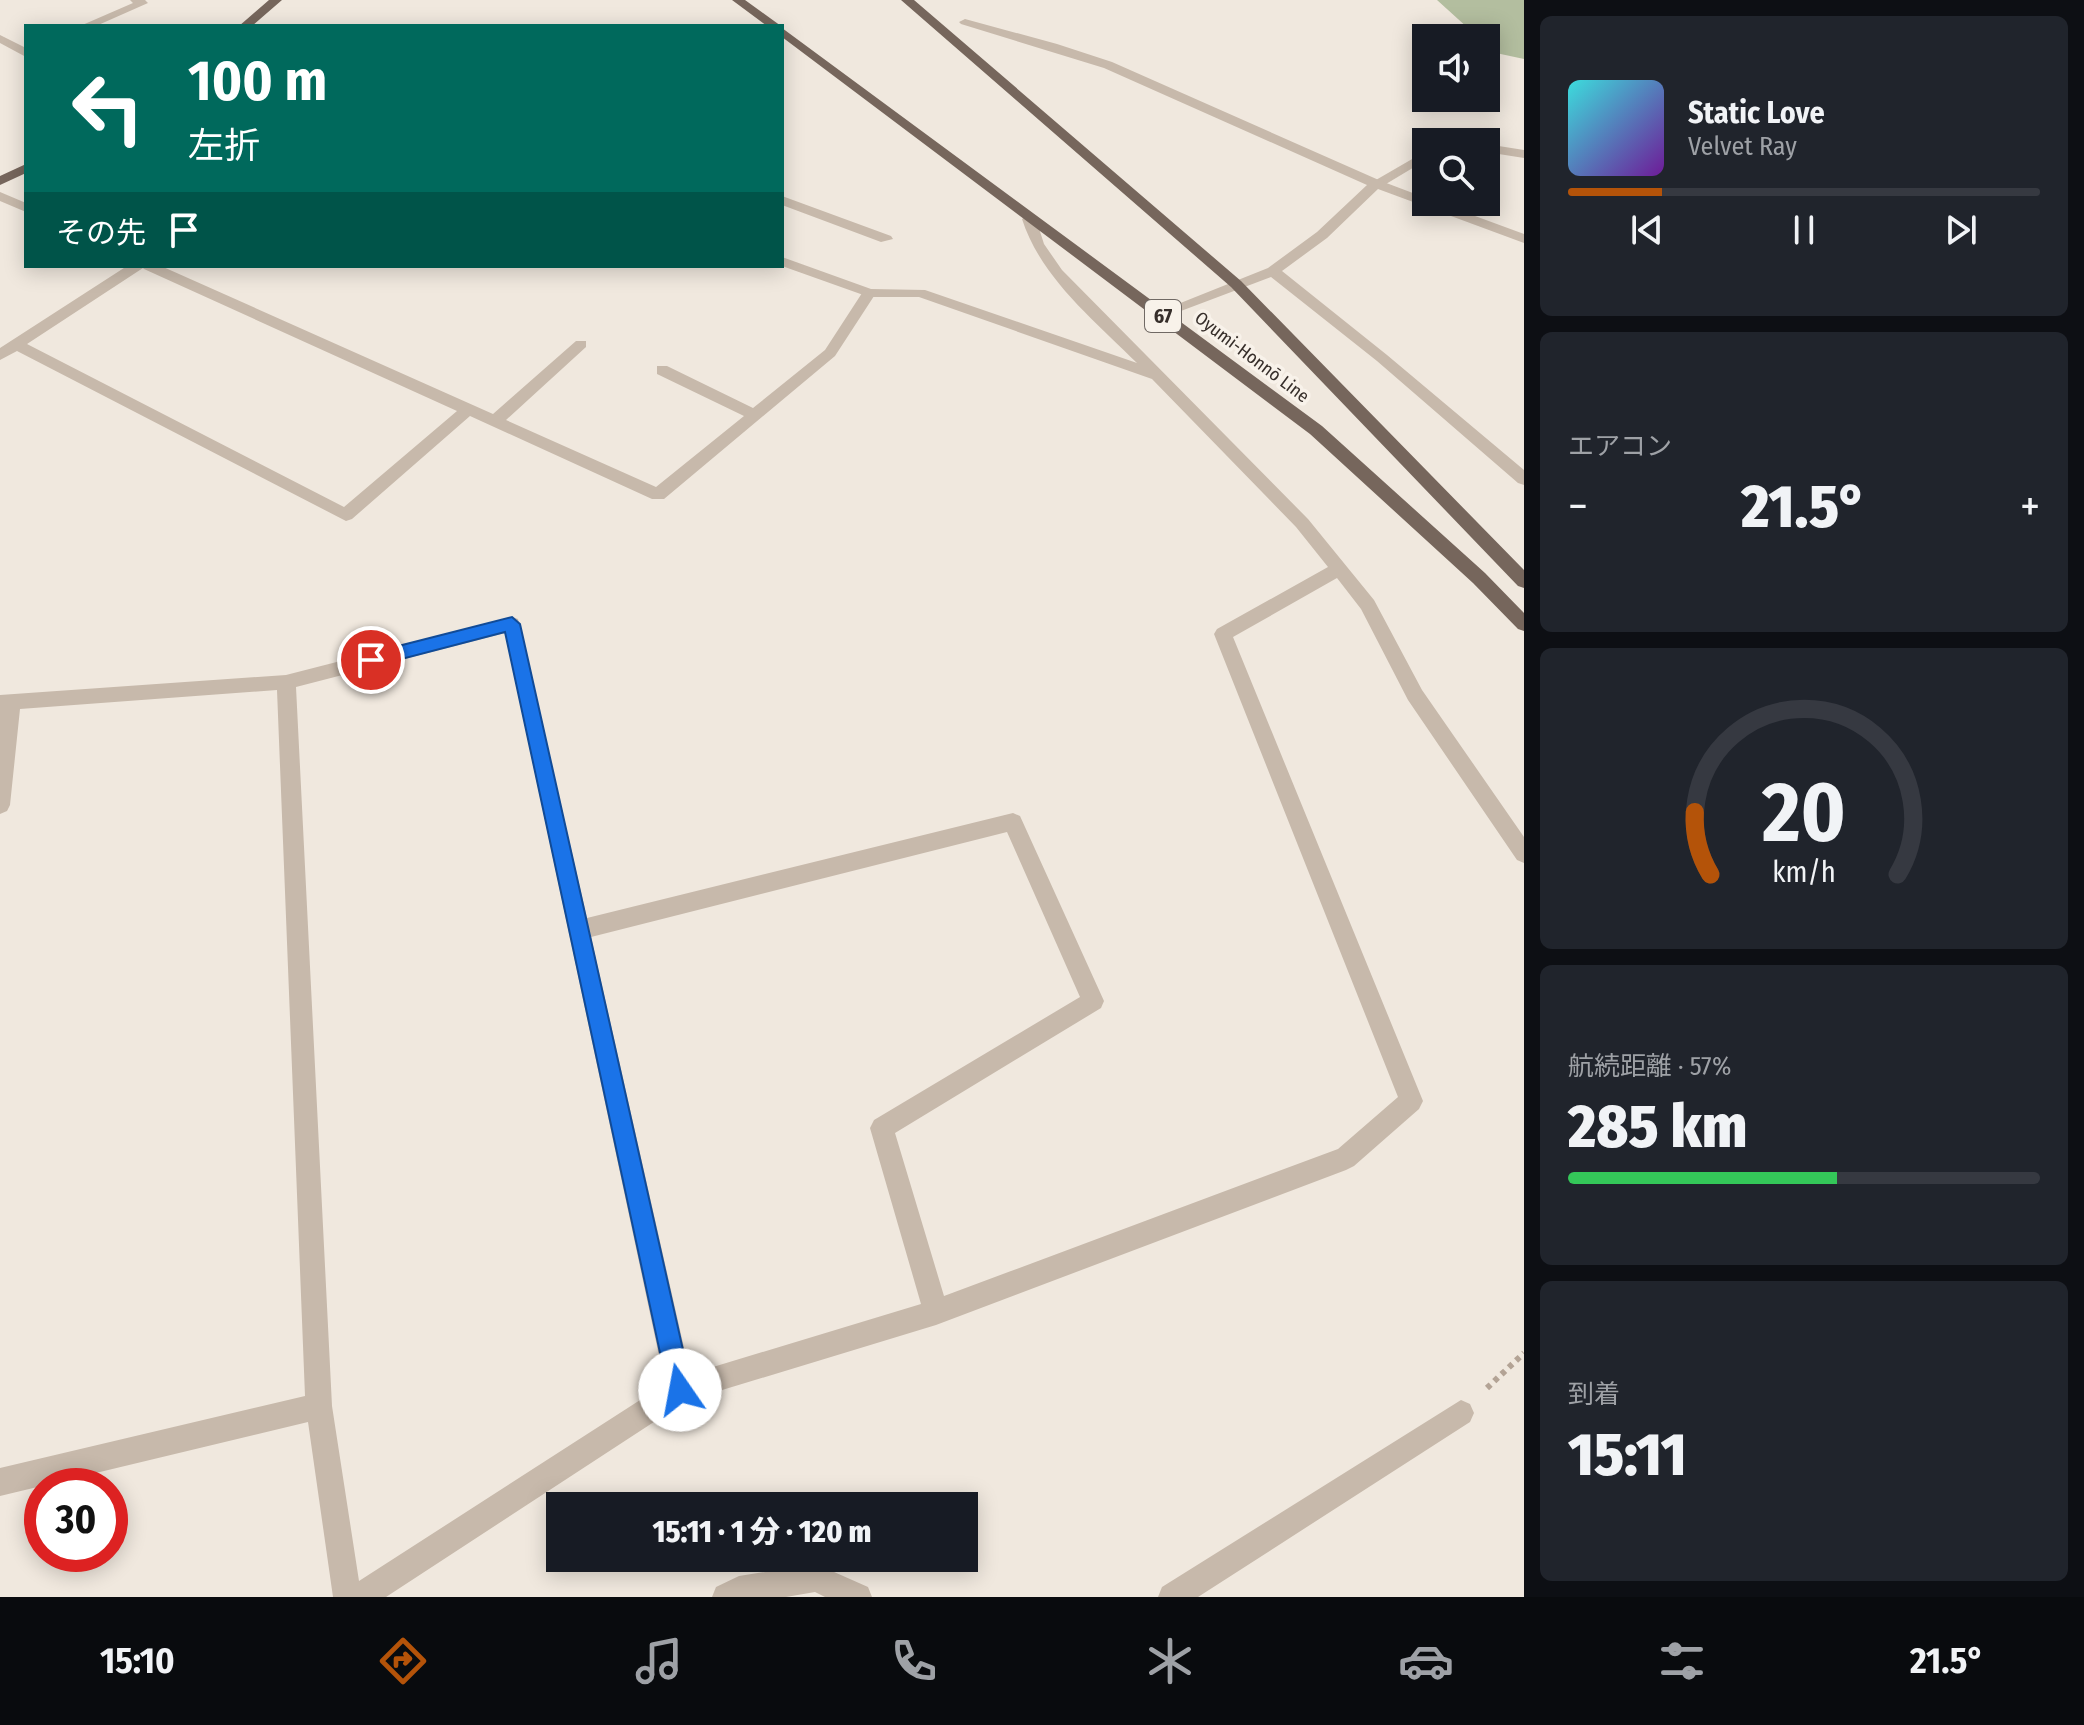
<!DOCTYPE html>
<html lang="ja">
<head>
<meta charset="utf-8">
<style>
  :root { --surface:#171b24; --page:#20242c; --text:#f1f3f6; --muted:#9ea1a6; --line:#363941; --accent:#b45309 }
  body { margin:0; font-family:"Fira Sans Condensed","Noto Sans JP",sans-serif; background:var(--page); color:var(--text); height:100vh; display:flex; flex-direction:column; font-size:30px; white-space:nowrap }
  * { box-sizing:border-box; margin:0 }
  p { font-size:26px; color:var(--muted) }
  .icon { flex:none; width:44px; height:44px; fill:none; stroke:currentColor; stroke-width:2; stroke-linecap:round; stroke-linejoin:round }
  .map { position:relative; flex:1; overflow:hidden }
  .drawer { display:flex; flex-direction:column; gap:16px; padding:16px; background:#0d0f14; width:560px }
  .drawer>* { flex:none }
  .guide { position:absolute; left:24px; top:24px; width:760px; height:244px; border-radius:0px; box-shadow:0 4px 20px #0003; background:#00695c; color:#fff; overflow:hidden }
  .fabs { position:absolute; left:1412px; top:24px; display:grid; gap:16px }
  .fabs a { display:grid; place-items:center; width:88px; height:88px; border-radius:0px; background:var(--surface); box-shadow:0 4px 20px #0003; font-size:40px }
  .speed { position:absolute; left:24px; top:1468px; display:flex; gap:16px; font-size:40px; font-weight:700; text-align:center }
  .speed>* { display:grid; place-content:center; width:104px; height:104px; border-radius:50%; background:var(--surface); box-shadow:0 4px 20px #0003; line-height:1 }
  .speed .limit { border:12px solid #d22; background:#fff; color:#111 }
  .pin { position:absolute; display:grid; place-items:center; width:68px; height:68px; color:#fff; margin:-34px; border:4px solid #fff; border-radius:50%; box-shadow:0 2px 8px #0007 }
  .me { position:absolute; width:88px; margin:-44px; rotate:348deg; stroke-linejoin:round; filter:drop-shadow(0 0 6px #0008) }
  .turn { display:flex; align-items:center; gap:28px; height:168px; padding:0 32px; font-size:36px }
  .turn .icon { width:104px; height:104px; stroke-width:2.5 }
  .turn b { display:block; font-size:56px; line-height:68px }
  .then { display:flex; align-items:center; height:76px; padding:0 32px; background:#0003; gap:16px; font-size:30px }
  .big { font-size:60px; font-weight:800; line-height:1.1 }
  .drawer .widget { flex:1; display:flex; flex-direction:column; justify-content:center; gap:12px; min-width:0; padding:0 28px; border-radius:12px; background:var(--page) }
  .drawer .dial { align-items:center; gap:0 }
  .dial svg { height:208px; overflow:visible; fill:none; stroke:var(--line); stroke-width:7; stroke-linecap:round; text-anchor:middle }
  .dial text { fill:var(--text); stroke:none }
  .song { display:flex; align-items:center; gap:24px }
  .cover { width:96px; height:96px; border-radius:12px; background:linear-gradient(135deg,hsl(180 70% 55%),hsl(280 70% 35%)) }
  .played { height:8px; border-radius:4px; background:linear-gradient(90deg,var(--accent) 20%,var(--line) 20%) }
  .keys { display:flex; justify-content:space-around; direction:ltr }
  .heat { display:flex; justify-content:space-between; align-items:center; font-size:44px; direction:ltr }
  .charge { height:12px; border-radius:6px; background:linear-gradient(90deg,#34c759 57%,var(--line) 0) }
  .trip { position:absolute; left:546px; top:1492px; width:432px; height:80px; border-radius:0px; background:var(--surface); box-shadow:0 4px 20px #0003; font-weight:800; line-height:80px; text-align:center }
  .tab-bar { display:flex; height:128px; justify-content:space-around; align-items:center; background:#090b0e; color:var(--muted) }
  .tab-bar .icon { width:56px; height:56px }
  .tab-bar .on { color:var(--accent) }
  .tab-bar b { font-size:36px; color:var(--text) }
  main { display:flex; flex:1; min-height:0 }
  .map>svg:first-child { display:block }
</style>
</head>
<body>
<main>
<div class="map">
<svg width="1524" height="1597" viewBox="0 0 1524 1597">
  <rect width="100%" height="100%" fill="#f0e8de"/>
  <path fill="#b3be9f" d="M1437,0h87v59l-28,-6 -10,-9v-6h-7z"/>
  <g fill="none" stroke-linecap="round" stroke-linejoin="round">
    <path stroke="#b3a395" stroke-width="6" stroke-dasharray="5 5" stroke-linecap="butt" d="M1487,1388l37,-35"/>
    <path fill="#c7b9ab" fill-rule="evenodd" d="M1486,144l38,6v8l-38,-6z
      M1426,151v9l-45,27 -12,-3z
      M0,192l26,11v9l-26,-11z
      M782,196l109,40 2,3 -12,3 -99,-37z
      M127,266h34l332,148 83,-73h10v6l-80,73 150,67 88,-71 -87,-42v-8h10l86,42 72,-58 39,-60 5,-1 7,4 -41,63 -171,143h-12l-182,-83 -118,103 -6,2 -329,-170 -17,9v-12zM143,268l1,1 313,142 -113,96 -317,-163z"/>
    <path fill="#c7b9ab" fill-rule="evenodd" d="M130,0h15l3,3 -52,23h-16l53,-23z
      M965,19l92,25 55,18 269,119 45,17v4h11l87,32v9l-146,-54 -51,49 -45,33 105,84 137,115v15l-6,-2 -141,-122 -106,-84 -106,40 -5,2 -7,-5 115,-46 49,-36 50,-47 -263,-117 -143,-44 -2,-2z
      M0,35l26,13v9l-26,-14z
      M1029,215l7,4 8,25 18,26 246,249 66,81 48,90 102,147v26l-7,-3 -109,-160 -47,-91 -24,-31 -104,59 190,464 -4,8 -65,57 -8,4 -410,155 -250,76 -300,196h-53l-25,-175 -308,74v-28l305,-72 -28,-706 -257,19 -10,96 -3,6 -7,3v-119l286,-20 226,-58 6,2 69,299 426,-105 7,3 84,185 -3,7 -206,125 49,163 394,-147 60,-52 -184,-463 3,-5 111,-62 -32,-40 -144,-148 -233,-82h-50l-87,-31v-9l89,32 54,1 212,73c-43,-43 -96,-85 -115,-144zM505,633l160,751 -306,197 -27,-175 -36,-719zM1007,832l73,165 -206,123 -4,8 51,176 -231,70 -99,-437z
      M1461,1400l9,4 4,9 -4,9 -272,175h-40l4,-10z
      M816,1564l52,23 4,10h-47l-10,-5 -29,5h-74l4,-10 23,-11z"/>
    <path fill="#76665c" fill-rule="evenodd" d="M269,0h13l-30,26h-13z
      M732,0h13l36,26h-14z
      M901,0h13l327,281 283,289v18l-6,-2 -287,-299z
      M782,28l540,398 163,147 39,40v18l-6,-2 -45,-46 -163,-149 -528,-397z
      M26,164v9l-26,12v-9z"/>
  </g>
  <path fill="#1a73e8" stroke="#114b97" stroke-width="2" d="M512,617l8,7 172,766 -4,8 -8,4 -9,-4 -3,-8 -163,-758 -134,35 -8,-7 8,-7z"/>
  <g text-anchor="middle" stroke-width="7" stroke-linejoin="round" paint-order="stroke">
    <g font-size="18" fill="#362e2a" stroke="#f8f2ea">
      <text transform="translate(1252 357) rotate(37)" y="6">Oyumi-Honnō Line</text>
    </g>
    <rect fill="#f8f2ea" stroke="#706964" stroke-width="2" x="1145" y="300" width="36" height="32" rx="6"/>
    <g font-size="20" font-weight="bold" fill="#362e2a">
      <text x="1163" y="323">67</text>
    </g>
  </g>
</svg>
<div class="fabs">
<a><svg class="icon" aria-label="sound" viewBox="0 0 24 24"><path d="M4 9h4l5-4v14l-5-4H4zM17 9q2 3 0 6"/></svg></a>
<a><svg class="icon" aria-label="search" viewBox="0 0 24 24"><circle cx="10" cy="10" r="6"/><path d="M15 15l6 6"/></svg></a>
</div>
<div class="speed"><div class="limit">30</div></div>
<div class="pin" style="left:371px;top:660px;background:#d93025"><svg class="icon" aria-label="arrive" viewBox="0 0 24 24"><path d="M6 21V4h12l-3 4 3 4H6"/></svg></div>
<svg class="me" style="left:680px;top:1390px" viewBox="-20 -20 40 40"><circle r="19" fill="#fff"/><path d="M0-13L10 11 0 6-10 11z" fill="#1a73e8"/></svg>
<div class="trip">15:11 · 1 分 · 120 m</div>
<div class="guide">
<div class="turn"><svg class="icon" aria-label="left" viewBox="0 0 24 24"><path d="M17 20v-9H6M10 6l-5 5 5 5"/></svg><div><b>100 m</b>左折</div></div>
<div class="then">その先<svg class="icon" aria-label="arrive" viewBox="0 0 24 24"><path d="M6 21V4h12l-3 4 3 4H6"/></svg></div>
</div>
</div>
<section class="drawer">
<div class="widget">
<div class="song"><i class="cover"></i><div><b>Static Love</b><p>Velvet Ray</p></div></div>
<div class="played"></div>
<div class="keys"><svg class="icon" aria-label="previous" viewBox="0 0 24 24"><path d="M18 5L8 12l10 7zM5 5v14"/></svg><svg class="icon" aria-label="pause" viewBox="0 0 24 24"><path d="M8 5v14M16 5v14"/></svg><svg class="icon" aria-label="next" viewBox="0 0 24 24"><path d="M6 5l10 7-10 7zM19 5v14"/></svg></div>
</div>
<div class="widget"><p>エアコン</p>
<div class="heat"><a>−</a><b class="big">21.5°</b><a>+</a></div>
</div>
<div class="widget dial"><svg viewBox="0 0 100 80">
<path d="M14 69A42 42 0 1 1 86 69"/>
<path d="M14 69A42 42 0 0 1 8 45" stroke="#b45309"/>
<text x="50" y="56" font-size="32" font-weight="700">20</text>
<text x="50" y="72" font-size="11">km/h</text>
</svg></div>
<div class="widget"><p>航続距離 · 57%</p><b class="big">285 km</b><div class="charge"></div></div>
<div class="widget"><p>到着</p><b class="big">15:11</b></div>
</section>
</main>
<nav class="tab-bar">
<b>15:10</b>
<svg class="icon on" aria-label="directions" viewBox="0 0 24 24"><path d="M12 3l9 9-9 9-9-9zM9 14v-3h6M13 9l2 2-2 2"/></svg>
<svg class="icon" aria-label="music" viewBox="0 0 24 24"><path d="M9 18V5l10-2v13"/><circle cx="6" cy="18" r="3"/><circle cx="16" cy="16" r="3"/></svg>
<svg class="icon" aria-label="phone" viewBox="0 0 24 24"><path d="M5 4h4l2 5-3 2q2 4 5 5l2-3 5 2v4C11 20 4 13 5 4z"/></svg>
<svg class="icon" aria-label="climate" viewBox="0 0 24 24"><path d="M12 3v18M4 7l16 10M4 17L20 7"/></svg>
<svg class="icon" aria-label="car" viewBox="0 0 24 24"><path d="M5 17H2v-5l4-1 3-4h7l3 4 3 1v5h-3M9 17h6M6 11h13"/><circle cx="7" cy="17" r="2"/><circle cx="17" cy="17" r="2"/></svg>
<svg class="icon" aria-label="filters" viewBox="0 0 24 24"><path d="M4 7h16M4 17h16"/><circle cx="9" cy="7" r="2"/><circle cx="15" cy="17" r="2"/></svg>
<b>21.5°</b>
</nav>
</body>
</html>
